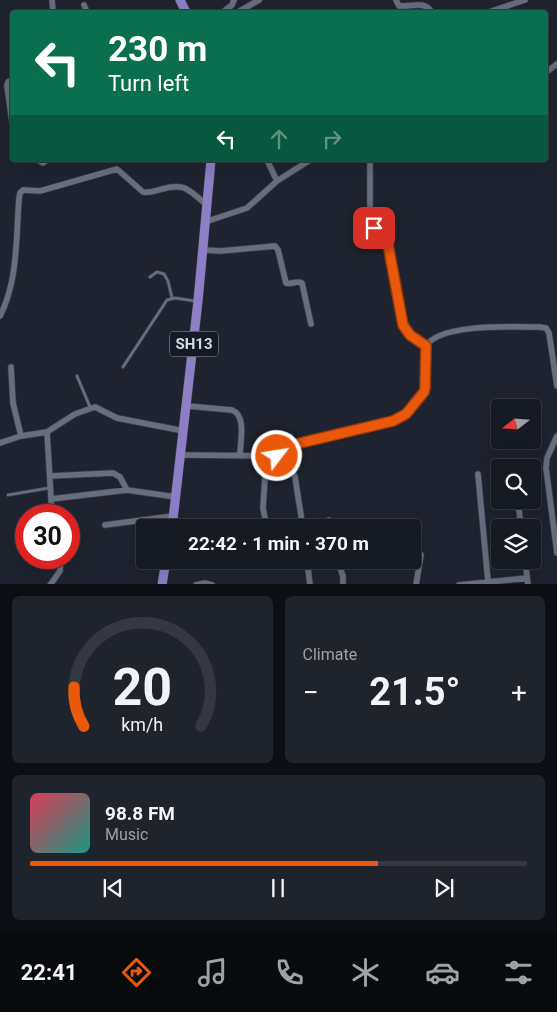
<!DOCTYPE html>
<html lang="en">
<head>
<meta charset="utf-8">
<style>
  :root { --surface:#161a23; --page:#1f232b; --text:#f1f3f6; --muted:#9ea1a6; --line:#353841; --accent:#ea580c }
  body { margin:0; font-family:Roboto,sans-serif; background:var(--page); color:var(--text); height:100vh; display:flex; flex-direction:column; font-size:19px; white-space:nowrap }
  * { box-sizing:border-box; margin:0 }
  p { font-size:16px; color:var(--muted) }
  .icon { flex:none; width:28px; height:28px; fill:none; stroke:currentColor; stroke-width:2; stroke-linecap:round; stroke-linejoin:round }
  .map { position:relative; height:584px; overflow:hidden }
  .details { display:flex; flex-direction:column; gap:12px; padding:12px; background:#0c0e13; flex:1 }
  .details>* { flex:none }
  .guide { position:absolute; left:10px; top:10px; width:538px; height:152px; border-radius:5px; box-shadow:0 5px 20px #0002,0 0 0 1px var(--line); background:#0b6e4f; color:#fff; overflow:hidden }
  .needle { width:32px; rotate:253deg }
  .fabs { position:absolute; left:491px; top:399px; display:grid; gap:10px }
  .fabs a { display:grid; place-items:center; width:50px; height:50px; border-radius:5px; background:var(--surface); box-shadow:0 5px 20px #0002,0 0 0 1px var(--line); font-size:25px }
  .speed { position:absolute; left:15px; top:504px; display:flex; gap:10px; font-size:25px; font-weight:700; text-align:center }
  .speed>* { display:grid; place-content:center; width:65px; height:65px; border-radius:50%; background:var(--surface); box-shadow:0 5px 20px #0002,0 0 0 1px var(--line); line-height:1 }
  .speed .limit { border:8px solid #d22; background:#fff; color:#111 }
  .pin { position:absolute; display:grid; place-items:center; width:42px; height:42px; color:#fff; margin:-21px; border-radius:10px; box-shadow:0 2px 8px #0006 }
  .me { position:absolute; width:55px; margin:-28px; rotate:59deg; stroke-linejoin:round; filter:drop-shadow(0 0 4px #0008) }
  .turn { display:flex; align-items:center; gap:18px; height:105px; padding:0 15px; font-size:22px }
  .turn .icon { width:65px; height:65px; stroke-width:2.5 }
  .turn b { display:block; font-size:35px; line-height:42px }
  .lanes { display:flex; align-items:center; height:48px; padding:0 15px; background:#0003; justify-content:center; gap:25px; direction:ltr }
  .lanes .off { opacity:.35 }
  .big { font-size:38px; font-weight:700; line-height:1.1 }
  .details .widget { flex:1; display:flex; flex-direction:column; justify-content:center; gap:8px; min-width:0; padding:0 18px; border-radius:8px; background:var(--page) }
  .details .dial { align-items:center; gap:0 }
  .dial svg { height:130px; overflow:visible; fill:none; stroke:var(--line); stroke-width:7; stroke-linecap:round; text-anchor:middle }
  .dial text { fill:var(--text); stroke:none }
  .song { display:flex; align-items:center; gap:15px }
  .cover { width:60px; height:60px; border-radius:8px; background:linear-gradient(135deg,hsl(350 70% 55%),hsl(170 70% 35%)) }
  .played { height:5px; border-radius:2px; background:linear-gradient(90deg,var(--accent) 70%,var(--line) 70%) }
  .keys { display:flex; justify-content:space-around; direction:ltr }
  .heat { display:flex; justify-content:space-between; align-items:center; font-size:28px; direction:ltr }
  .details .tiles { flex:1; display:grid; gap:12px; grid-template-columns:1fr 1fr }
  .widget:last-child { grid-column:span 2 }
  .trip { position:absolute; left:136px; top:519px; width:285px; height:50px; border-radius:5px; background:var(--surface); box-shadow:0 5px 20px #0002,0 0 0 1px var(--line); font-weight:700; line-height:50px; text-align:center }
  .tabs { display:flex; height:80px; justify-content:space-around; align-items:center; background:#090a0e; color:var(--muted) }
  .tabs .icon { width:35px; height:35px }
  .tabs .current { color:var(--accent) }
  .tabs b { font-size:22px; color:var(--text) }
  .map>svg:first-child { display:block }
</style>
</head>
<body>
<div class="map">
<svg width="557" height="585" viewBox="0 0 557 585">
  <rect width="100%" height="100%" fill="#1e232f"/>
  <g fill="none" stroke-linecap="round" stroke-linejoin="round">
    <g stroke="#3a3e48" stroke-width="4">
      <path id="service" d="M150,277l7,-5 7,2 4,7 4,17
        M123,367l44,-67 8,-2 20,3
        M77,376l13,31
        M8,495l41,-7
        M17,538l9,-1"/>
    </g>
    <g stroke="#3a3e48" stroke-width="7">
      <path id="minor" d="M52,0l1,12
        M396,0l3,6c12,1 25,-6 33,6
        M84,5l3,7
        M223,12l9,-7 2,-5
        M238,12l21,-12
        M489,12l36,-12
        M545,73l12,-9
        M12,80l-4,2 -1,4 5,36
        M38,160l5,3 4,-3
        M267,160l10,21
        M370,160v53l4,15 13,11 16,86 7,10 16,11
        M205,222l42,-14 30,-27 33,-21
        M203,250l18,1 54,-5 3,4 8,33c5,2 11,-3 16,0l9,41
        M0,316c18,-35 16,-78 19,-117l1,-6 3,-3 17,1 77,-22 26,23c7,1 13,-1 19,-3 24,-7 27,2 45,16
        M11,367l2,36 8,33
        M187,406l45,4c15,6 8,32 8,45
        M47,432l5,83
        M557,436l-10,22 -1,10 11,85
        M0,443l21,-7 26,-4 28,-18 20,-7 22,11 67,13
        M181,455l96,1 10,4 8,17 8,51
        M263,455l2,22 -2,31 4,20
        M287,460l4,-12 5,-5 97,-22 13,-7 18,-22 1,-4 1,-42c14,-23 88,-19 113,-19l7,1 3,5 8,53
        M514,461v7
        M478,474l10,107
        M50,476l63,-3 7,4 7,13
        M51,499l76,-9 49,7
        M518,500l3,28
        M329,520v8
        M105,525l68,-9
        M307,560l3,25
        M337,560l6,16v9
        M525,560l3,25
        M50,585l10,-14 1,-13
        M196,585l9,-2 7,2
        M416,585l5,-30
        M459,585l68,-7"/>
    </g>
    <g stroke="#3a3e48" stroke-width="10">
      <path id="primary" d="M180,0l6,12
        M172,528l26,-227 13,-141
        M162,585l4,-25"/>
    </g>
    <use href="#service" stroke="#686e7d" stroke-width="2.5"/>
    <use href="#minor" stroke="#686e7d" stroke-width="5.5"/>
    <use href="#primary" stroke="#8c7fc6" stroke-width="9"/>
  </g>
  <g fill="none" stroke-linecap="round" stroke-linejoin="round">
    <g stroke="#983908" stroke-width="12">
      <path id="route" d="M277,456l10,4 4,-12 5,-4 97,-23 13,-7 18,-22 1,-4 1,-42 -16,-11 -7,-10 -16,-86 -13,-11"/>
    </g>
    <use href="#route" stroke="#ea580c" stroke-width="9"/>
  </g>
  <g text-anchor="middle" stroke-width="5" stroke-linejoin="round" paint-order="stroke">
    <rect fill="#141a25" stroke="#9ca1aa" stroke-width="1" x="170" y="331.5" width="48" height="25" rx="4"/>
    <g font-size="15" font-weight="bold" fill="#d7dbe3">
      <text x="194" y="349">SH13</text>
    </g>
  </g>
</svg>
<div class="fabs">
<a><svg class="needle" viewBox="-14 -14 28 28"><path d="M0-13l5 13h-10z" fill="#e53935"/><path d="M0 13l5-13h-10z" fill="#9ea1a6"/></svg></a>
<a><svg class="icon" aria-label="search" viewBox="0 0 24 24"><circle cx="10" cy="10" r="6"/><path d="M15 15l6 6"/></svg></a>
<a><svg class="icon" aria-label="layers" viewBox="0 0 24 24"><path d="M12 4l9 5-9 5-9-5zM3 14l9 5 9-5"/></svg></a>
</div>
<div class="speed"><div class="limit">30</div></div>
<div class="pin" style="left:374px;top:228px;background:#d93025"><svg class="icon" aria-label="arrive" viewBox="0 0 24 24"><path d="M6 21V4h12l-3 4 3 4H6"/></svg></div>
<svg class="me" style="left:277px;top:456px" viewBox="-20 -20 40 40"><circle r="17" fill="#ea580c" stroke="#fff" stroke-width="3"/><path d="M0-11L8 9 0 5-8 9z" fill="#fff"/></svg>
<div class="trip">22:42 · 1 min · 370 m</div>
<div class="guide">
<div class="turn"><svg class="icon" aria-label="left" viewBox="0 0 24 24"><path d="M17 20v-9H6M10 6l-5 5 5 5"/></svg><div><b>230 m</b>Turn left</div></div>
<div class="lanes"><svg class="icon" aria-label="left" viewBox="0 0 24 24"><path d="M17 20v-9H6M10 6l-5 5 5 5"/></svg><svg class="icon off" aria-label="ahead" viewBox="0 0 24 24"><path d="M12 20V5M6 11l6-6 6 6"/></svg><svg class="icon off" aria-label="right" viewBox="0 0 24 24"><path d="M7 20v-9h11M14 6l5 5-5 5"/></svg></div>
</div>
</div>
<section class="details">
<div class="tiles">
<div class="widget dial"><svg viewBox="0 0 100 80">
<path d="M14 69A42 42 0 1 1 86 69"/>
<path d="M14 69A42 42 0 0 1 8 45" stroke="#ea580c"/>
<text x="50" y="56" font-size="32" font-weight="700">20</text>
<text x="50" y="72" font-size="11">km/h</text>
</svg></div>
<div class="widget"><p>Climate</p>
<div class="heat"><a>−</a><b class="big">21.5°</b><a>+</a></div>
</div>
<div class="widget">
<div class="song"><i class="cover"></i><div><b>98.8 FM</b><p>Music</p></div></div>
<div class="played"></div>
<div class="keys"><svg class="icon" aria-label="previous" viewBox="0 0 24 24"><path d="M18 5L8 12l10 7zM5 5v14"/></svg><svg class="icon" aria-label="pause" viewBox="0 0 24 24"><path d="M8 5v14M16 5v14"/></svg><svg class="icon" aria-label="next" viewBox="0 0 24 24"><path d="M6 5l10 7-10 7zM19 5v14"/></svg></div>
</div>
</div>
</section>
<nav class="tabs">
<b>22:41</b>
<svg class="icon current" aria-label="directions" viewBox="0 0 24 24"><path d="M12 3l9 9-9 9-9-9zM9 14v-3h6M13 9l2 2-2 2"/></svg>
<svg class="icon" aria-label="music" viewBox="0 0 24 24"><path d="M9 18V5l10-2v13"/><circle cx="6" cy="18" r="3"/><circle cx="16" cy="16" r="3"/></svg>
<svg class="icon" aria-label="phone" viewBox="0 0 24 24"><path d="M5 4h4l2 5-3 2q2 4 5 5l2-3 5 2v4C11 20 4 13 5 4z"/></svg>
<svg class="icon" aria-label="climate" viewBox="0 0 24 24"><path d="M12 3v18M4 7l16 10M4 17L20 7"/></svg>
<svg class="icon" aria-label="car" viewBox="0 0 24 24"><path d="M5 17H2v-5l4-1 3-4h7l3 4 3 1v5h-3M9 17h6M6 11h13"/><circle cx="7" cy="17" r="2"/><circle cx="17" cy="17" r="2"/></svg>
<svg class="icon" aria-label="filters" viewBox="0 0 24 24"><path d="M4 7h16M4 17h16"/><circle cx="9" cy="7" r="2"/><circle cx="15" cy="17" r="2"/></svg>
</nav>
</body>
</html>
